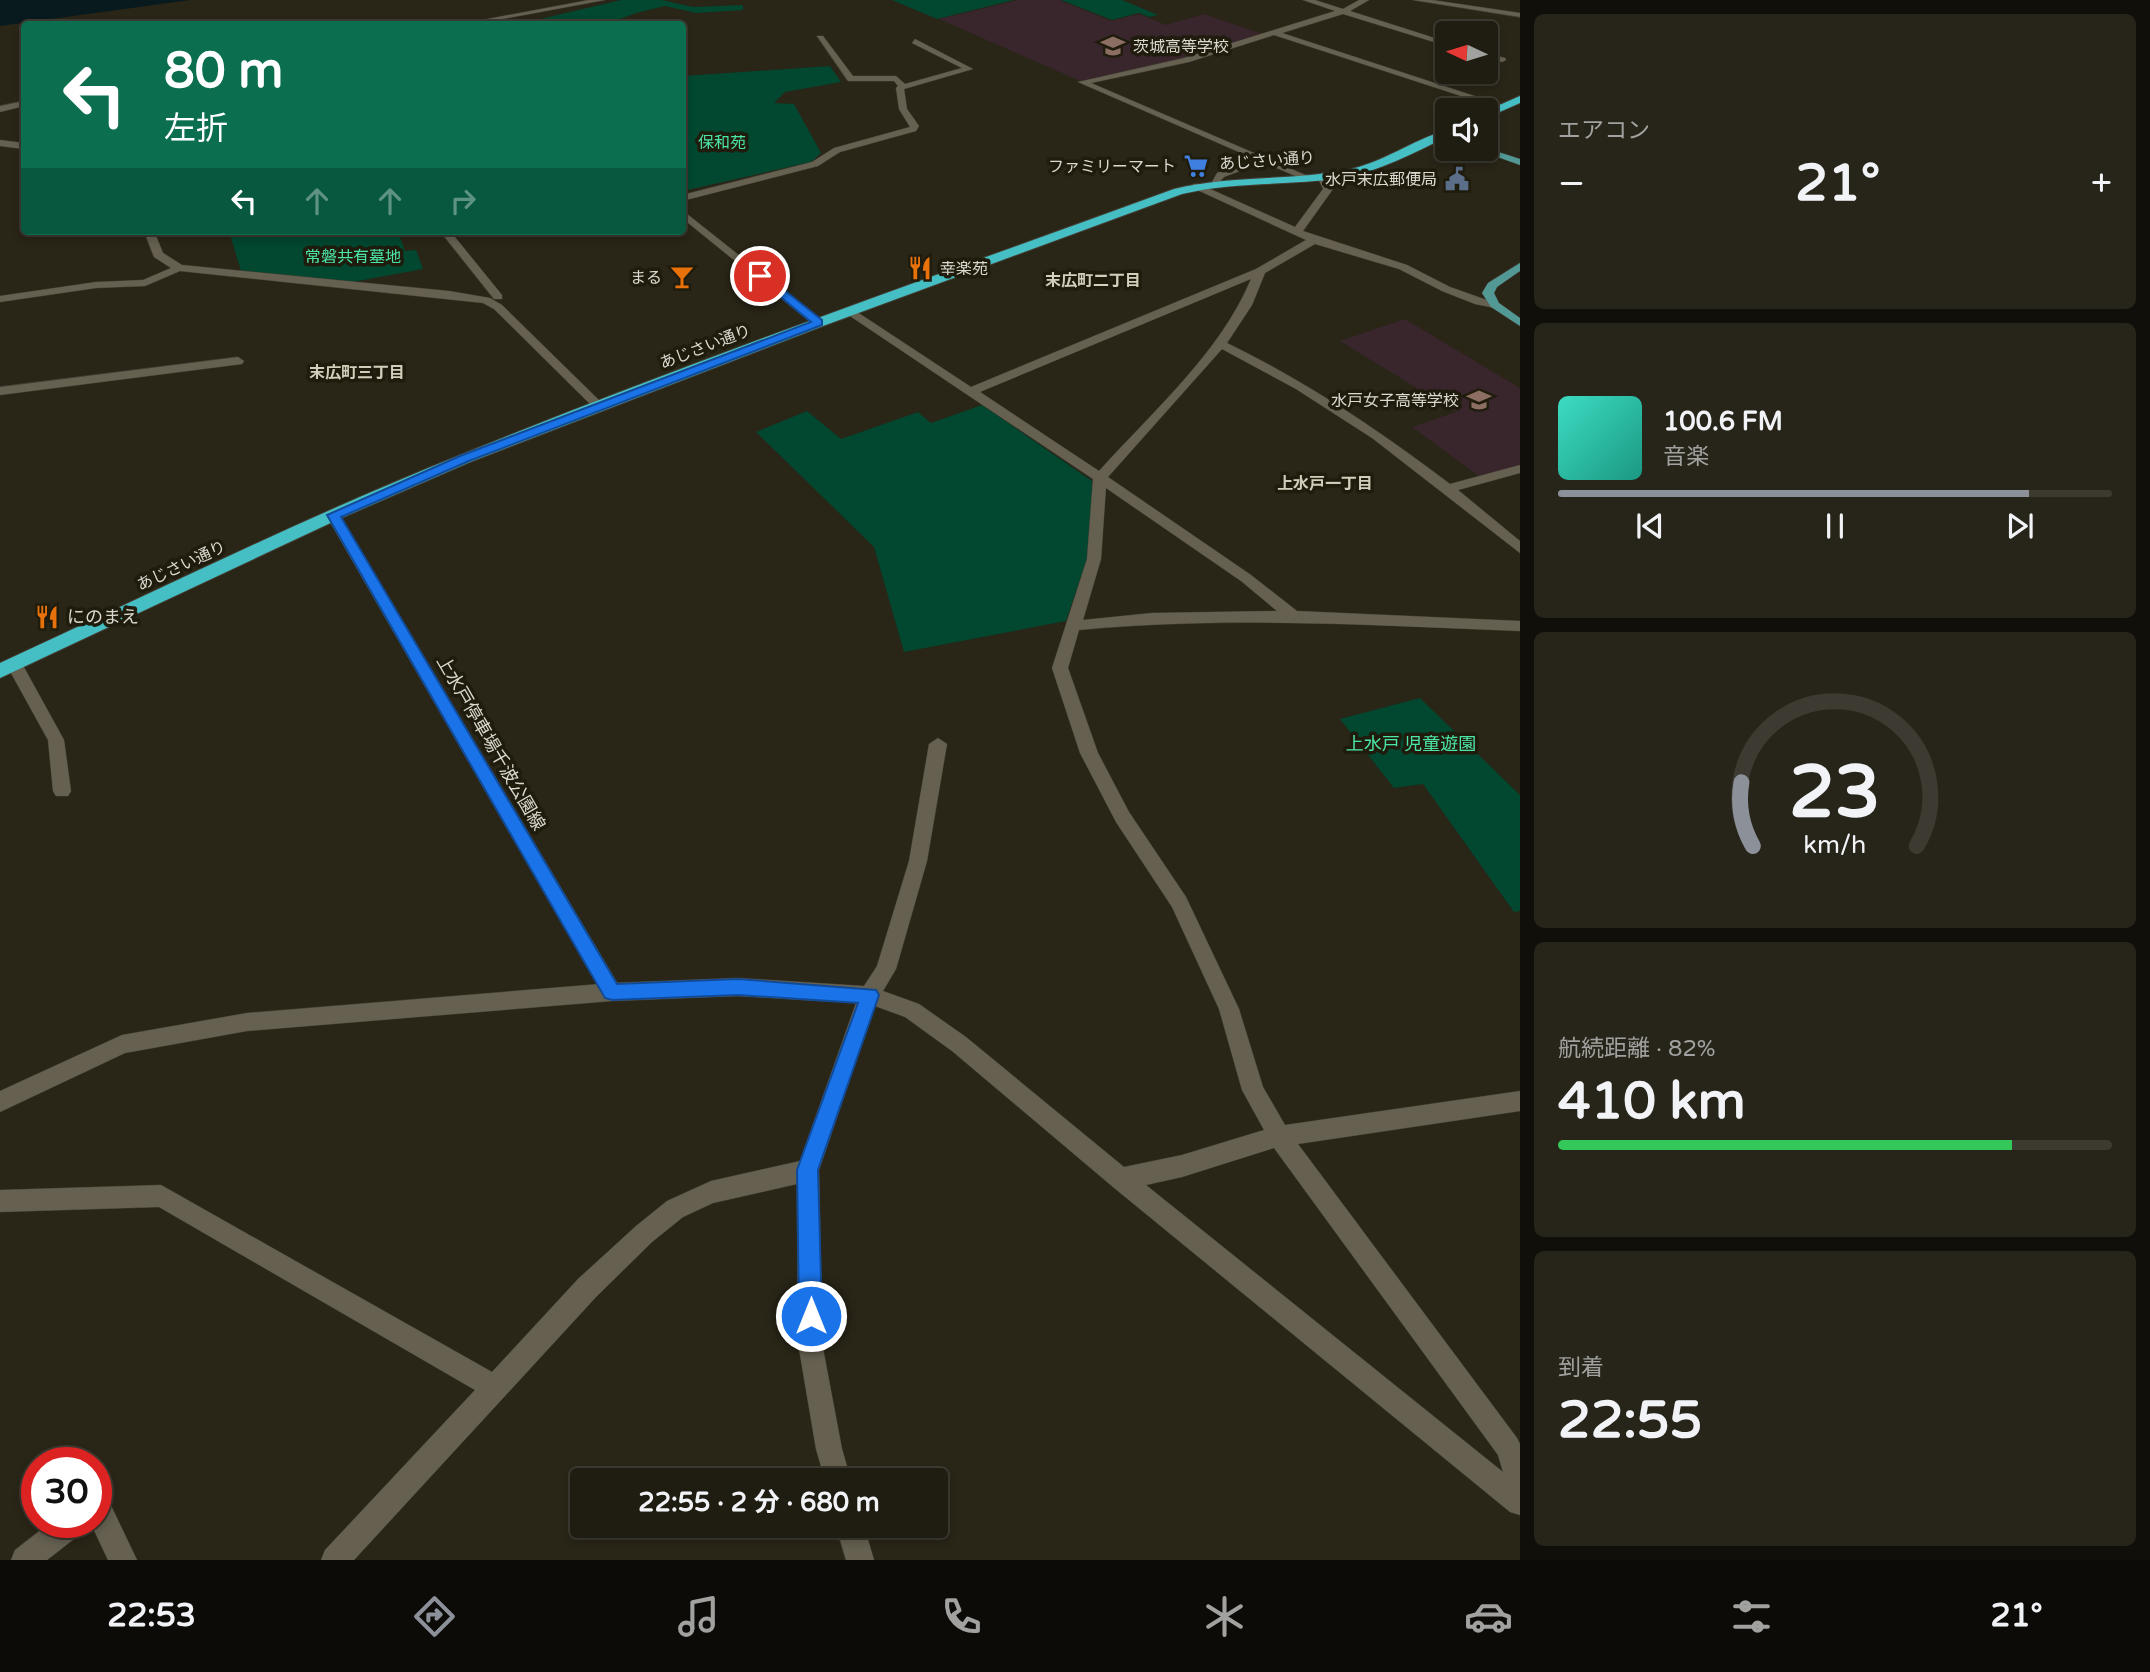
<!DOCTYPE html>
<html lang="ja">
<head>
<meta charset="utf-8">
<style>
  :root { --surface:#1f1c11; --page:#27251a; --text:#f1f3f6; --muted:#a1a19f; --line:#3c3a31; --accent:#8c9099 }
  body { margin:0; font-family:"Varela Round","Noto Sans JP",sans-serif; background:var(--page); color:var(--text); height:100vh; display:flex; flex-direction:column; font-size:26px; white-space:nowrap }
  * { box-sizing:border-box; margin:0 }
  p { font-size:23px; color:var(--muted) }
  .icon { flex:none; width:38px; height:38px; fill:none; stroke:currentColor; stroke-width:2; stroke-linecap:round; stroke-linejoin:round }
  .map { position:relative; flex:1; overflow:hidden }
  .side { display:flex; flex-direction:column; gap:14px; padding:14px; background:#110f09; width:630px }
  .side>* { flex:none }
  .top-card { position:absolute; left:21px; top:21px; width:665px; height:214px; border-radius:7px; box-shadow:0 4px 10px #0003,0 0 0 2px var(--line); background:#0b6e4f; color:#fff; overflow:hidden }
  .needle { width:46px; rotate:274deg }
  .fabs { position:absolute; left:1435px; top:21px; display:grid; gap:14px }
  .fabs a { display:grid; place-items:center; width:63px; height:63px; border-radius:7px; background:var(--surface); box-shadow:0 4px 10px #0003,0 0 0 2px var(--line); font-size:35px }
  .speed { position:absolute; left:21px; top:1447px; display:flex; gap:14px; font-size:35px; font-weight:700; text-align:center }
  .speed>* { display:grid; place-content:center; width:91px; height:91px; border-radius:50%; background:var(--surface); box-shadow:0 4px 10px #0003,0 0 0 2px var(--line); line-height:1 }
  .speed .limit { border:10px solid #d22; background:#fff; color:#111 }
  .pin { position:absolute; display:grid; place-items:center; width:60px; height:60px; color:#fff; margin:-30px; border:4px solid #fff; border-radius:50%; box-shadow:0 2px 7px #0007 }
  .me { position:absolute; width:77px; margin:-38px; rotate:0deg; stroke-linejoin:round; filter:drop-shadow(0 0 5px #0008) }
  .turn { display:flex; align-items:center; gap:24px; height:147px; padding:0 28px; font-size:32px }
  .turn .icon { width:91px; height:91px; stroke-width:2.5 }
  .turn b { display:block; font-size:49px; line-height:60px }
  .lanes { display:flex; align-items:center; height:66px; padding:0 28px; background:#0003; justify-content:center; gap:35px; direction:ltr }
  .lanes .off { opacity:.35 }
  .big { font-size:52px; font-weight:700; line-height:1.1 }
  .side .tile { flex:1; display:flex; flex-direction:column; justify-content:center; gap:10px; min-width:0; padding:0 24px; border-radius:10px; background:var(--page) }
  .side .dial { align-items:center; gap:0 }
  .dial svg { height:182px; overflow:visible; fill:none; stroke:var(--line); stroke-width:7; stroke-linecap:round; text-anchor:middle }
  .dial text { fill:var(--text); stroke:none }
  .song { display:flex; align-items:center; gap:21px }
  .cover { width:84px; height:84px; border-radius:10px; background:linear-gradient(135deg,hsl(170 70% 55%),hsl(170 70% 35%)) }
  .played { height:7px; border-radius:4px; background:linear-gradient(90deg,var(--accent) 85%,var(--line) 85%) }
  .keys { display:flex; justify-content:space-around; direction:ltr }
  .heat { display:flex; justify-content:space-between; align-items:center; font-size:38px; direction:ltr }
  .charge { height:10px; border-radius:5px; background:linear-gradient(90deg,#34c759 82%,var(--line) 0) }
  .trip { position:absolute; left:570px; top:1468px; width:378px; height:70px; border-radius:7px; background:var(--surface); box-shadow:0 4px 10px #0003,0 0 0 2px var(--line); font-weight:700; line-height:70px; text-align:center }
  .menu { display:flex; height:112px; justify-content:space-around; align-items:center; background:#0c0b07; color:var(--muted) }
  .menu .icon { width:49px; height:49px }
  .menu .active { color:var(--accent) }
  .menu b { font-size:32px; color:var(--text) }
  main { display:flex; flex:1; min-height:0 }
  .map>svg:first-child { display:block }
</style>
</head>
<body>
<main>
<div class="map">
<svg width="1520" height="1560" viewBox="0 0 1520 1560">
  <rect width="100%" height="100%" fill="#292517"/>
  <path fill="#39262c" d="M1018,0h41l52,21 28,-7 27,11 38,-11 59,20 -80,24 -103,23 -141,-62z
    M1405,319l115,69v78l-40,11 -68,-50 44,-15 -116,-71z"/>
  <path fill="#024730" d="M621,0h41l31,7 50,-2v5l-47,3 -31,-7 -29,7 -29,11h-88z
    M892,0h122l-77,19z
    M1061,0h61l36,15 -9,2 -10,-4 -27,7z
    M830,66l11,16 -56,10 -11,11 20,1 27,49 -10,9 -128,29v-115z
    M229,231h189l-19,4 6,16 11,-1 7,19 -70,13 -112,-11z
    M982,405l110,76 -1,56 -4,22 -21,62 -162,31 -30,-105 -118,-115 51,-21 34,28 77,-27 13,11z
    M1420,698l100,97v116l-6,1 -91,-128 -29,4 -54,-69z"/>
  <path fill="#081a1d" d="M0,0h190l-190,26z"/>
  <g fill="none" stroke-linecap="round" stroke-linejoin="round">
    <g stroke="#423e34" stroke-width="1">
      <path id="minor" d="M589,0h16l-130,24h-14z
        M1303,0h12l28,9 16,-9h10l-19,11 97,31v4l-104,-32 -61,19 226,74 -7,2 -227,-74 -85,27 -98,21 219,94 -8,2 -39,-17 -39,15 -7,8 -5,-3 5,-9 38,-14 -177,-77 106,-24 151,-47z
        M1413,0h19l88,13v4z
        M817,36h6l30,40h43l9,8 57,-16 -50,-25 3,-4 58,30 -69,20 3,20 12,17 -3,5 -76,21 -22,14 -136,35v-6l130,-33 22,-14 76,-21 -11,-18 -3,-21 2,-2 -4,-5h-46z
        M1486,53l19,5 1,2 -4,2 -16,-4z
        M24,101v5l-24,6v-6z
        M0,140l24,3v6l-24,-3z
        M1322,173l5,3 6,13 -30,42 104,34 43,22 51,18 -6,3 -20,-4 -33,-13 -43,-22 -84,-25 -50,29 -13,32 -25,38c80,39 152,87 223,141l70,-19v8l-62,17 62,51v12l-148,-115 -76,-49 -74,-40 -114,128 143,98 46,36 223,10v10c-147,-6 -294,-15 -441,-1l-11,38 30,85 31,59 57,85 53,112 24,78 22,38 235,-34v20l-222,33 219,294 3,6v71l-10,-3 -397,-325 -161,-136 -47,-34 -30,-11 -56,164 3,173 20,106 9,31h-26l-9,-31 -18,-106 -1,-159 -84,19 -30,14 -31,25 -56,55 -242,263h-33l4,-10 150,-160 -316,-183 -159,5v-22l161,-5 331,187 86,-93 58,-53 31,-25 44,-20 89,-20 56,-158 -118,-7 -126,5 -365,30 -122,22 -125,59v-21l122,-56 125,-22 365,-30 126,-5 126,8 13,-20 32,-105 20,-117 9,-6 9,6 -20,117 -31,108 -13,22 36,13 47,33 158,130 58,-12 82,-25 -22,-40 -23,-81 -47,-102 -56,-85 -36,-69 -28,-85 35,-109 6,-80 -249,-167 10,-2 117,77 285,-118 50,-29 -113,-52v-4h6l96,43 28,-38 -6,-13zM1251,279c-30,73 -99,133 -152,192l-119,-79zM1106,488l135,93 36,30 -125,2 -69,7 18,-61zM1274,1148l224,307 5,17 -357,-287 36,-8z
        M682,210l140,111v4h-8l-132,-107z
        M144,231h10l9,22 19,12 267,26 41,7 12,7 103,101 -2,3h-8l-101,-100 -11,-6 -303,-32 -35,15 -49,2 -96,14v-6l96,-14 47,-2 28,-12 -17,-11z
        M440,231h10l52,64v4h-8z
        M238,357l6,4 -2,3 -242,31v-8z
        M14,658l6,2 44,80 7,51 -3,5h-12l-3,-5 -5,-51 -42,-76z
        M96,1492l10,3 31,65h-29l-18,-38h6z
        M51,1522h35l-3,10 -36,28h-36l4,-10z
        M836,1526h28l10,34h-28z"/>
    </g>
    <g stroke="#423e34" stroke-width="1">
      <path id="major" d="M1486,148l34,11v6l-45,-16z
        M1520,263v8l-23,16 -3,6 5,10 21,15v8l-29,-19 -9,-14 6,-10z
        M333,511l7,4 279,471 3,6 -3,6 -7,3 -7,-3 -279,-483z"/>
    </g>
    <g stroke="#423e34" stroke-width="2">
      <path id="highway" d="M1520,96v7l-34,15v-7z
        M1447,130v7c-34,16 -67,34 -105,41 -53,8 -107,3 -160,16l-359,132 -353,136 -131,57 -339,159v-15c152,-70 303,-145 458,-207 236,-96 477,-180 716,-267 57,-14 115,-8 172,-19 37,-7 66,-30 101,-40z"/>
    </g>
    <use href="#minor" fill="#656050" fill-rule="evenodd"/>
    <use href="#major" fill="#529996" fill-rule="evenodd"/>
    <use href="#highway" fill="#46bfc4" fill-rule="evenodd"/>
  </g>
  <path fill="#1a73e8" stroke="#114b97" stroke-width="2" d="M757,274h7l58,46v5l-353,136 -128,56 276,467 121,-5 138,11 3,5 -61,175 4,146 -4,8 -7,3 -8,-3 -4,-8 -2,-146 61,-167 -120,-8 -126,5 -7,-2 -278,-483 133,-59 351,-134 -54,-44z"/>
  <defs>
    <g id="school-bare" transform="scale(1.89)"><path d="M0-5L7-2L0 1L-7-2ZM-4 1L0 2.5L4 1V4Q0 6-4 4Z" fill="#8d6e63" stroke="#1f1c0d" stroke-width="2.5" paint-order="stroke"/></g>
    <g id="supermarket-bare" transform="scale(1.89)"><path d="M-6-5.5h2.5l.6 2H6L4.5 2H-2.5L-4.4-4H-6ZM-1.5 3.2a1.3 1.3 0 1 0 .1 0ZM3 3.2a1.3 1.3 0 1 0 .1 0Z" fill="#3f7fe0" stroke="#1f1c0d" stroke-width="2.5" paint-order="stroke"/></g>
    <g id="civic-bare" transform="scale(1.89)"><path d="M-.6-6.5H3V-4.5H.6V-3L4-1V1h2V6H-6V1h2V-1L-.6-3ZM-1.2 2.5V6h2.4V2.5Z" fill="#5c6f8a" stroke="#1f1c0d" stroke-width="2.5" paint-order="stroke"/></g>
    <g id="restaurant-bare" transform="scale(1.89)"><path d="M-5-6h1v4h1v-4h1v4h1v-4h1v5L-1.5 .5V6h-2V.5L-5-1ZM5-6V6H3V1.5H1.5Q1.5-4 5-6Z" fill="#e8710a" stroke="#1f1c0d" stroke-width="2.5" paint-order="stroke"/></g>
    <g id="bar-bare" transform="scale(1.89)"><path d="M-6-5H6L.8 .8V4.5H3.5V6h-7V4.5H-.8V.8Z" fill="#e8710a" stroke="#1f1c0d" stroke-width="2.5" paint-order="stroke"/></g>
  </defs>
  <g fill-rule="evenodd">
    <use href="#school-bare" x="1113" y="46"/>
    <use href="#supermarket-bare" x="1196" y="166"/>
    <use href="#civic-bare" x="1457" y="179"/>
    <use href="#restaurant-bare" x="920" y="268"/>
    <use href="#bar-bare" x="682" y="277"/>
    <use href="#school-bare" x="1479" y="400"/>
    <use href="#restaurant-bare" x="47" y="617"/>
  </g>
  <g text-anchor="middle" stroke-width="7" stroke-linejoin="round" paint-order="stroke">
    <g font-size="16" fill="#dbd8cf" stroke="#1f1c0d" text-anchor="end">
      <text x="1133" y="52" text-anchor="start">茨城高等学校</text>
      <text x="1176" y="172">ファミリーマート</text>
      <text x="1437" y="185">水戸末広郵便局</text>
      <text x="940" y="274" text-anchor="start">幸楽苑</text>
      <text x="662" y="283">まる</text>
      <text x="1459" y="406">水戸女子高等学校</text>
    </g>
    <g font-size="16" fill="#4ce5a8" stroke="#1f1c0d">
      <text x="722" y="148">保和苑</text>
      <text x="353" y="262">常磐共有墓地</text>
    </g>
    <g font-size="16" fill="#dbd8cf" stroke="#1f1c0d">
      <text transform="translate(1267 160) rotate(-4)" y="6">あじさい通り</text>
      <text transform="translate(705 346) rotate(-21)" y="6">あじさい通り</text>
      <text transform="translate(181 565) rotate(-25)" y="6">あじさい通り</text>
    </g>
    <g font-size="16" font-weight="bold" fill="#d3cebc" stroke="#1f1c0d">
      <text x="1093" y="286">末広町二丁目</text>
      <text x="357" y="378">末広町三丁目</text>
      <text x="1325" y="489">上水戸一丁目</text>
    </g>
    <g font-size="18" fill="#dbd8cf" stroke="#1f1c0d" text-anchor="start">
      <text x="67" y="623">にのまえ</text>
    </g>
    <g font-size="18" fill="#dbd8cf" stroke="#1f1c0d">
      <text transform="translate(491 743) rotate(60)" y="6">上水戸停車場千波公園線</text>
    </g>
    <g font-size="18" fill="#4ce5a8" stroke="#1f1c0d">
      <text x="1411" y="750">上水戸 児童遊園</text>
    </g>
  </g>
</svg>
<div class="fabs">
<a><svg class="needle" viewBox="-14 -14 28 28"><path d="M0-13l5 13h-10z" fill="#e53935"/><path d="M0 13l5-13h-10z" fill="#a1a19f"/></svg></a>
<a><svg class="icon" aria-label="sound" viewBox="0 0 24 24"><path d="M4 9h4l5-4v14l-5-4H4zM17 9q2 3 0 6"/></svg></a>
</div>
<div class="speed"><div class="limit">30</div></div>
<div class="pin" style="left:760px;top:276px;background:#d93025"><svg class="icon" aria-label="arrive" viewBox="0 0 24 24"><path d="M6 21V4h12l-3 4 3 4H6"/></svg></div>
<svg class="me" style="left:811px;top:1316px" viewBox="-20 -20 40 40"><circle r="17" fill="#1a73e8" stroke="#fff" stroke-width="3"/><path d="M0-11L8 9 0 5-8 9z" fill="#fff"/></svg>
<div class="trip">22:55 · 2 分 · 680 m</div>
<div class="top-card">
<div class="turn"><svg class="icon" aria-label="left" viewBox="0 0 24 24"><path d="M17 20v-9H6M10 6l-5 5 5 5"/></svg><div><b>80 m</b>左折</div></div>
<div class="lanes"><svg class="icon" aria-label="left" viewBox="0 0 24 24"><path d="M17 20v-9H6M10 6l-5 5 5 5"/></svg><svg class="icon off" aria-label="ahead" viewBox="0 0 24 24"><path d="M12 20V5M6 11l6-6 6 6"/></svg><svg class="icon off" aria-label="ahead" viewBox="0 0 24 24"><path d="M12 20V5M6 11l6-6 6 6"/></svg><svg class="icon off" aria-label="right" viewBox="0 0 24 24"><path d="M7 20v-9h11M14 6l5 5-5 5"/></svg></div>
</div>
</div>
<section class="side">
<div class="tile"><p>エアコン</p>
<div class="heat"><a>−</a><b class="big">21°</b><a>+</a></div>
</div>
<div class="tile">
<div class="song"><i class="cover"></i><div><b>100.6 FM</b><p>音楽</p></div></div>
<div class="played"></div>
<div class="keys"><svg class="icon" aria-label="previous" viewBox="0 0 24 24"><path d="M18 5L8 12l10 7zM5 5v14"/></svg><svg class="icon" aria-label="pause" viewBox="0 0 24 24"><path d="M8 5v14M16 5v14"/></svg><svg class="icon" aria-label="next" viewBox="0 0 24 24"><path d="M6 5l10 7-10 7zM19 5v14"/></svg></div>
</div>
<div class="tile dial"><svg viewBox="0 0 100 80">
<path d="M14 69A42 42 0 1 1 86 69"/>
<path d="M14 69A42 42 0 0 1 9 41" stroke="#8c9099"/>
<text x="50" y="56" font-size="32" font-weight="700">23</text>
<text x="50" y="72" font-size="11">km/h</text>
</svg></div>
<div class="tile"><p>航続距離 · 82%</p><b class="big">410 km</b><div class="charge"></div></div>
<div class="tile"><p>到着</p><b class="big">22:55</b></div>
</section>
</main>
<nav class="menu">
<b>22:53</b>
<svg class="icon active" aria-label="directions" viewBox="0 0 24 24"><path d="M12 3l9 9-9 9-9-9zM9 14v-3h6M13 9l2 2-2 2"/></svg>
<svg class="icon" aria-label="music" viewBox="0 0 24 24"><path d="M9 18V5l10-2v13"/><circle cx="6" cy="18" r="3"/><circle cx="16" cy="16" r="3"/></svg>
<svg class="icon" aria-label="phone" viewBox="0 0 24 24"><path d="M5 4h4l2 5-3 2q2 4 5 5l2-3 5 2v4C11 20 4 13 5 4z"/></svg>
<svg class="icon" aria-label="climate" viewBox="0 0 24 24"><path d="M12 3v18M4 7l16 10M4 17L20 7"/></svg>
<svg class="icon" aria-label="car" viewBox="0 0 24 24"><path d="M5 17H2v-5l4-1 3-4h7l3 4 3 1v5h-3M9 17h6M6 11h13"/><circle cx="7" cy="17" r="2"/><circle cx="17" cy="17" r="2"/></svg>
<svg class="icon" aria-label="filters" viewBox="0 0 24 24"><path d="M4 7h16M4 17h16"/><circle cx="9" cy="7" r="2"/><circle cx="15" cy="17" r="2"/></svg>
<b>21°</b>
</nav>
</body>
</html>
